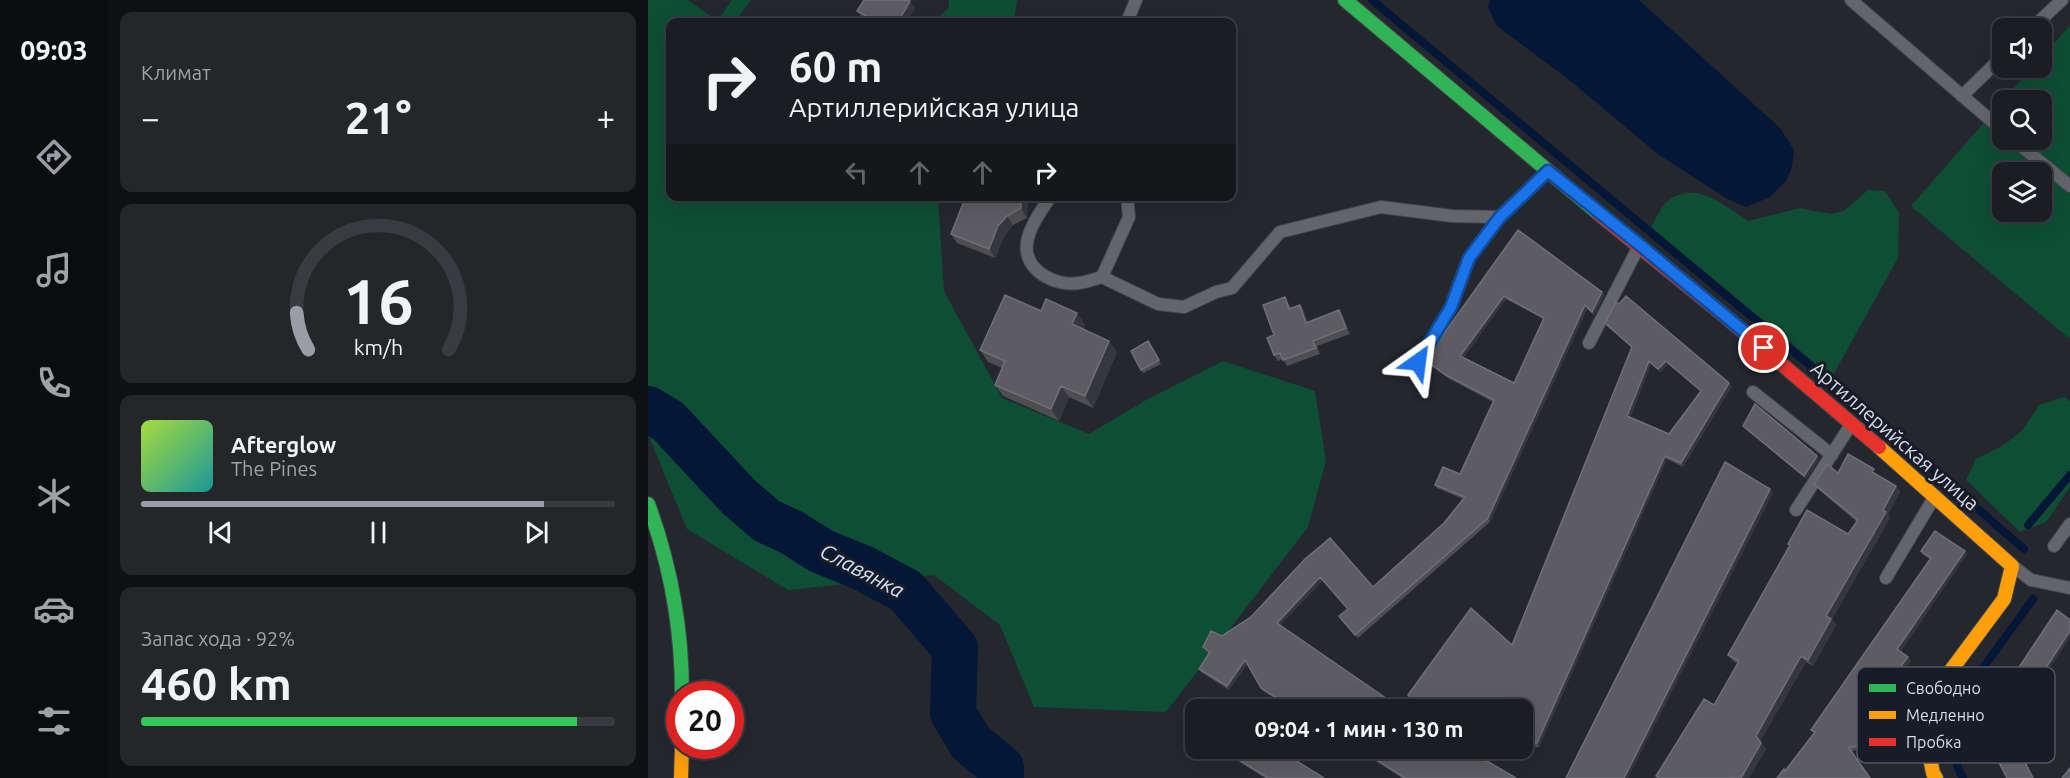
<!DOCTYPE html>
<html lang="ru">
<head>
<meta charset="utf-8">
<style>
  :root { --surface:#1b1d22; --page:#24262a; --text:#f1f3f6; --muted:#a0a2a5; --line:#393b40; --accent:#9a9da5 }
  body { margin:0; font-family:Ubuntu,sans-serif; background:var(--page); color:var(--text); height:100vh; display:flex; flex-direction:column; font-size:22px; white-space:nowrap }
  * { box-sizing:border-box; margin:0 }
  p { font-size:20px; color:var(--muted) }
  .icon { flex:none; width:33px; height:33px; fill:none; stroke:currentColor; stroke-width:2; stroke-linecap:round; stroke-linejoin:round }
  .map { position:relative; flex:1; overflow:hidden }
  .sheet { display:flex; flex-direction:column; gap:12px; padding:12px; background:#0f1013; width:540px }
  .sheet>* { flex:none }
  .hud { position:absolute; left:18px; top:18px; width:570px; height:183px; border-radius:12px; box-shadow:0 6px 24px #0002,0 0 0 2px var(--line); background:#1b1d22; color:var(--text); overflow:hidden }
  .controls { position:absolute; left:1344px; top:18px; display:grid; gap:12px }
  .controls a { display:grid; place-items:center; width:60px; height:60px; border-radius:12px; background:var(--surface); box-shadow:0 6px 24px #0002,0 0 0 2px var(--line); font-size:30px }
  .speed { position:absolute; left:18px; top:681px; display:flex; gap:12px; font-size:30px; font-weight:700; text-align:center }
  .speed>* { display:grid; place-content:center; width:78px; height:78px; border-radius:50%; background:var(--surface); box-shadow:0 6px 24px #0002,0 0 0 2px var(--line); line-height:1 }
  .speed .limit { border:9px solid #d22; background:#fff; color:#111 }
  .pin { position:absolute; display:grid; place-items:center; width:51px; height:51px; color:#fff; margin:-26px; border:3px solid #fff; border-radius:50%; box-shadow:0 2px 6px #0007 }
  .me { position:absolute; width:66px; margin:-33px; rotate:31deg; stroke-linejoin:round; filter:drop-shadow(0 0 4px #0008) }
  .turn { display:flex; align-items:center; gap:21px; height:126px; padding:0 24px; font-size:27px }
  .turn .icon { width:78px; height:78px; stroke-width:2.5 }
  .turn b { display:block; font-size:42px; line-height:51px }
  .lanes { display:flex; align-items:center; height:57px; padding:0 24px; background:#0003; justify-content:center; gap:30px; direction:ltr }
  .lanes .off { opacity:.35 }
  .big { font-size:45px; font-weight:600; line-height:1.1 }
  .sheet .card { flex:1; display:flex; flex-direction:column; justify-content:center; gap:9px; min-width:0; padding:0 21px; border-radius:12px; background:var(--page) }
  .sheet .dial { align-items:center; gap:0 }
  .dial svg { height:156px; overflow:visible; fill:none; stroke:var(--line); stroke-width:7; stroke-linecap:round; text-anchor:middle }
  .dial text { fill:var(--text); stroke:none }
  .song { display:flex; align-items:center; gap:18px }
  .cover { width:72px; height:72px; border-radius:9px; background:linear-gradient(135deg,hsl(80 70% 55%),hsl(180 70% 35%)) }
  .played { height:6px; border-radius:3px; background:linear-gradient(90deg,var(--accent) 85%,var(--line) 85%) }
  .keys { display:flex; justify-content:space-around; direction:ltr }
  .heat { display:flex; justify-content:space-between; align-items:center; font-size:33px; direction:ltr }
  .charge { height:9px; border-radius:4px; background:linear-gradient(90deg,#34c759 92%,var(--line) 0) }
  .trip { position:absolute; left:537px; top:699px; width:348px; height:60px; border-radius:12px; background:var(--surface); box-shadow:0 6px 24px #0002,0 0 0 2px var(--line); font-weight:600; line-height:60px; text-align:center }
  main { display:flex; flex:1; min-height:0 }
  .dock { display:flex; flex-direction:column; width:108px; justify-content:space-around; align-items:center; background:#0b0c0e; color:var(--muted) }
  .dock .icon { width:42px; height:42px }
  .dock .on { color:var(--accent) }
  .dock b { font-size:27px; color:var(--text) }
  .map>svg:first-child { display:block }
</style>
</head>
<body>
<main>
<nav class="dock">
<b>09:03</b>
<svg class="icon on" aria-label="directions" viewBox="0 0 24 24"><path d="M12 3l9 9-9 9-9-9zM9 14v-3h6M13 9l2 2-2 2"/></svg>
<svg class="icon" aria-label="music" viewBox="0 0 24 24"><path d="M9 18V5l10-2v13"/><circle cx="6" cy="18" r="3"/><circle cx="16" cy="16" r="3"/></svg>
<svg class="icon" aria-label="phone" viewBox="0 0 24 24"><path d="M5 4h4l2 5-3 2q2 4 5 5l2-3 5 2v4C11 20 4 13 5 4z"/></svg>
<svg class="icon" aria-label="climate" viewBox="0 0 24 24"><path d="M12 3v18M4 7l16 10M4 17L20 7"/></svg>
<svg class="icon" aria-label="car" viewBox="0 0 24 24"><path d="M5 17H2v-5l4-1 3-4h7l3 4 3 1v5h-3M9 17h6M6 11h13"/><circle cx="7" cy="17" r="2"/><circle cx="17" cy="17" r="2"/></svg>
<svg class="icon" aria-label="filters" viewBox="0 0 24 24"><path d="M4 7h16M4 17h16"/><circle cx="9" cy="7" r="2"/><circle cx="15" cy="17" r="2"/></svg>
</nav>
<section class="sheet">
<div class="card"><p>Климат</p>
<div class="heat"><a>−</a><b class="big">21°</b><a>+</a></div>
</div>
<div class="card dial"><svg viewBox="0 0 100 80">
<path d="M14 69A42 42 0 1 1 86 69"/>
<path d="M14 69A42 42 0 0 1 8 50" stroke="#9a9da5"/>
<text x="50" y="56" font-size="32" font-weight="700">16</text>
<text x="50" y="72" font-size="11">km/h</text>
</svg></div>
<div class="card">
<div class="song"><i class="cover"></i><div><b>Afterglow</b><p>The Pines</p></div></div>
<div class="played"></div>
<div class="keys"><svg class="icon" aria-label="previous" viewBox="0 0 24 24"><path d="M18 5L8 12l10 7zM5 5v14"/></svg><svg class="icon" aria-label="pause" viewBox="0 0 24 24"><path d="M8 5v14M16 5v14"/></svg><svg class="icon" aria-label="next" viewBox="0 0 24 24"><path d="M6 5l10 7-10 7zM19 5v14"/></svg></div>
</div>
<div class="card"><p>Запас хода · 92%</p><b class="big">460 km</b><div class="charge"></div></div>
</section>
<div class="map">
<svg width="1422" height="778" viewBox="0 0 1422 778">
  <rect width="100%" height="100%" fill="#24272e"/>
  <path fill="#0e4e34" fill-rule="evenodd" d="M0,0h40l29,21 15,-21h19l-16,22h-65v174l268,1 6,94 58,107 87,36 57,-34 77,-39 92,30 11,70 -18,66 -142,185 -132,-5 -34,-82 -66,-50 -146,15 -101,-61 -39,-95z
    M301,0h68l-3,22h-82l16,-13z
    M1422,25v314l-159,-133 91,-104v38h40v-40h-39l29,-32h10v-11zM1354,172h40v40h-40z
    M1220,190l17,1 14,22 -1,45 -66,119 -181,-150c5,-8 10,-22 18,-27 28,-20 56,6 79,21l52,-13 30,6 14,-3z
    M1416,397l6,4v86l-24,35 -26,10 -54,-52 10,-21 26,-13 20,-15 17,-26z"/>
  <path fill="#041737" d="M842,0h149l141,128 14,22 -2,18 -6,13 -16,16 -24,10 -20,-9 -67,-43 -87,-73 -75,-56 -9,-18z"/>
  <g fill="none" stroke-linecap="round" stroke-linejoin="round">
    <path stroke="#041737" stroke-width="8" d="M724,0l501,418 151,131
      M1380,525l42,-50
      M1315,778c-15,-26 -11,-52 -2,-80l72,-99"/>
    <path stroke="#041737" stroke-width="46" d="M0,409l20,12 71,76 28,24 24,11 30,19 42,17 43,23 49,57 -2,65 18,30 30,25v10"/>
    <g stroke="#42454b" stroke-width="14">
      <path id="lane" d="M1203,0l151,130
        M479,22l9,-22
        M1384,28l30,-28
        M1314,96l40,-39
        M1366,140l56,46
        M403,196c-10,15 -21,29 -24,47 -4,27 28,44 52,40 8,-1 15,-4 23,-6l56,27 26,3 32,-15 16,-4 48,-56 101,-25 71,9 48,1 47,-45
        M454,277l27,-60 -2,-21
        M941,343l49,-95
        M770,362l33,-55 18,-49 31,-41
        M1105,392l79,63
        M1148,510l54,-84
        M1406,546l16,-22
        M1366,567l17,13 39,8
        M1238,578l49,-82"/>
    </g>
    <g stroke="#42454b" stroke-width="16">
      <path id="fast" d="M697,0l253,213
        M0,504c23,62 34,124 34,190"/>
    </g>
    <g stroke="#42454b" stroke-width="16">
      <path id="slow" d="M1231,447l133,119 -8,33 -75,101 -3,38 7,35 3,5
        M33,778l1,-32"/>
    </g>
    <g stroke="#42454b" stroke-width="16">
      <path id="jam" d="M950,213l128,104 153,130"/>
    </g>
    <use href="#lane" stroke="#63656a" stroke-width="12"/>
    <use href="#fast" stroke="#30b455" stroke-width="14"/>
    <use href="#slow" stroke="#ff9f0a" stroke-width="14"/>
    <use href="#jam" stroke="#e5322d" stroke-width="14"/>
  </g>
  <path fill="#4d4d52" fill-rule="evenodd" d="M267,8l-9,14h-36l-8,-5 -5,-6z
    M318,196h62l-1,22 -14,7 -8,10 -10,23 -38,-15 -6,-9z
    M870,230l84,62 2,3 -10,20 -7,-6 -97,213 -132,116 -17,-18 7,-11 -25,-29 -43,45 123,85h-110l-30,-19 -16,-27 -18,26 -28,-18 -2,-3 10,-16 -4,-3 -2,-3 19,-11 29,-19 54,-58 68,28 71,-64 19,-24 -26,-11 -2,-3 25,-11 33,-72 -45,-24 -21,-15 -2,-3zM858,299l37,20 -29,64 -51,-25z
    M637,297l6,11 9,-3 4,6 4,11 31,-12 4,6 7,18 -33,12 3,8 -33,12 -4,-7 -5,2 -4,-6v-20z
    M393,311l36,2 8,12 -2,4 34,23 -24,56 -24,-11 -10,24 -56,-25 -8,-11 7,-17 -14,-6 -8,-12z
    M957,323l127,63 -49,81 -16,-8 -128,288 -17,1v-38l-10,-65 120,-298 -25,-21zM1003,364l9,8 8,-8 33,27 -32,43 -39,-16z
    M500,341l13,23 -18,9 -2,-3z
    M1095,426l74,30 2,3 -13,20 -60,-50z
    M1190,473l40,2 18,11 4,6 -12,22 2,4 -58,101 4,6 -23,41 -7,-4 -46,79 6,8 -17,29h-91l-2,-2 58,-71 24,-41 -5,-3 -5,-6 62,-109 -2,-2 60,-10 9,-12 -38,-32 -5,-6z
    M1273,551h44l2,3 -67,98 11,9 -47,62 6,23 -85,25 29,-38 -3,-3 119,-171 -7,-4z
    M569,748h59l48,30h-59z
    M707,748h166l-46,6 41,24h-114z"/>
  <path fill="#36373d" d="M262,1l5,7 -9,14h-8z
    M373,196h7l-1,22 -6,-10z
    M359,216l6,9 -8,10 -10,23 -6,-9 9,-23z
    M954,292l2,3 -10,20 -2,-3z
    M856,296l2,3 -44,60 -2,-3z
    M652,305l4,6 7,18 -5,-6z
    M937,305l2,4 -97,213 -2,-4z
    M691,310l4,6 7,18 -4,-6z
    M429,313l8,12 -5,11 -8,-12z
    M461,341l8,11 -24,56 -8,-12z
    M1001,361l2,3 -22,56 -2,-4z
    M1018,361l2,3 -8,8 -2,-3z
    M1081,383l3,3 -49,81 -2,-4z
    M413,386l8,11 -10,24 -8,-12z
    M1017,456l2,3 -128,288 -2,-4z
    M1169,456l2,3 -13,20 -2,-3z
    M1248,486l4,6 -12,22 2,4 -58,101 4,6 -23,41 -5,-6 18,-44z
    M1122,489l3,4 -145,285h-4z
    M1317,551l2,3 -67,99 -3,-4z
    M672,577l3,3 -44,46 -2,-3z
    M1422,631v7l-61,92 24,48 -26,-51z
    M1153,656l5,6 -46,80 -4,-6z
    M1260,657l3,4 -47,62 6,23 -2,-3 -7,-24z
    M597,660l2,3 -18,27 -2,-4z
    M1113,743l5,6 -17,29h-8z"/>
  <path fill="#5c5c62" stroke="#6f7076" stroke-width="1.5" fill-rule="evenodd" d="M216,0h44l2,1 -12,21h-21l-20,-11z
    M318,196h55v12l-14,8 -9,10 -9,23 -38,-15z
    M870,230l84,62 -10,20 -7,-7 -97,213 -133,117 -16,-19 9,-7 -28,-32 -43,46 126,87h-107l-35,-22 -16,-28 -18,26 -28,-17 11,-17 -7,-5 8,-16 11,5 29,-19 54,-58 25,-21 43,49 71,-64 21,-26 -30,-12 8,-18 17,7 34,-74 -48,-25 -21,-15zM856,296l40,22 -30,65 -54,-27z
    M357,295l36,16 5,-12 31,14 -5,11 37,17 -24,55 -24,-10 -10,23 -56,-24 10,-24 -25,-11z
    M978,296l103,87 -48,80 -16,-7 -128,287 -15,2v-35h-101l-13,-15 63,-87 41,37 120,-298 -27,-24 11,-21 3,2zM1001,361l9,8 8,-8 35,30 -32,43 -42,-18z
    M637,297l4,12 11,-4 6,18 33,-13 7,18 -33,13 3,7 -33,12 -3,-7 -6,2 -7,-17 7,-3 -11,-30z
    M500,341l11,19 -18,10 -10,-19z
    M1107,404l62,52 -13,20 -61,-50z
    M1200,454l26,15 -2,3 24,14 -13,24 3,2 -60,104 5,3 -23,41 -7,-4 -45,80 5,7 -20,35h-8l-1,-1v1h-72l-4,-2 48,-77 10,6 25,-44 -11,-6 62,-110 -2,-1 19,-34 41,24 10,-14 -44,-36 13,-20 11,9z
    M1077,462l45,27 -146,289h-58z
    M1287,531l30,20 -68,98 11,8 -47,62 7,24 -19,5 21,30h-93l7,-9 1,2 30,-39 -4,-2 120,-172 -10,-7z
    M1409,610l13,10v11l-63,96 26,51h-26l-27,-52z
    M572,748h56l48,30h-56z
    M710,748h132l-20,3 46,27h-111z
    M1422,768v10h-8z"/>
  <g fill="none" stroke-linecap="round" stroke-linejoin="round">
    <g stroke="#114b97" stroke-width="15">
      <path id="route" d="M770,362l33,-55 18,-49 31,-41 48,-46 92,74 124,103"/>
    </g>
    <use href="#route" stroke="#1a73e8" stroke-width="10"/>
  </g>
  <g text-anchor="middle" stroke-width="6" stroke-linejoin="round" paint-order="stroke">
    <g font-size="20" fill="#d9dce5" stroke="#171c28">
      <text transform="translate(1247 436) rotate(41)" y="7">Артиллерийская улица</text>
    </g>
    <g font-size="21" font-style="italic" fill="#d3e0f4" stroke="#171c28">
      <text transform="translate(214 571) rotate(28)" y="7">Славянка</text>
    </g>
  </g>
  <rect x="1209" y="667" width="198" height="96" rx="9" fill="#171c28" stroke="#515661" stroke-width="1.5"/>
  <rect x="1221" y="684" width="27" height="8" fill="#30b455"/>
  <rect x="1221" y="711" width="27" height="8" fill="#ff9f0a"/>
  <rect x="1221" y="738" width="27" height="8" fill="#e5322d"/>
  <g font-size="16" fill="#d9dce5">
    <text x="1258" y="694">Свободно</text>
    <text x="1258" y="721">Медленно</text>
    <text x="1258" y="748">Пробка</text>
  </g>
</svg>
<div class="controls">
<a><svg class="icon" aria-label="sound" viewBox="0 0 24 24"><path d="M4 9h4l5-4v14l-5-4H4zM17 9q2 3 0 6"/></svg></a>
<a><svg class="icon" aria-label="search" viewBox="0 0 24 24"><circle cx="10" cy="10" r="6"/><path d="M15 15l6 6"/></svg></a>
<a><svg class="icon" aria-label="layers" viewBox="0 0 24 24"><path d="M12 4l9 5-9 5-9-5zM3 14l9 5 9-5"/></svg></a>
</div>
<div class="speed"><div class="limit">20</div></div>
<div class="pin" style="left:1116px;top:348px;background:#d93025"><svg class="icon" aria-label="arrive" viewBox="0 0 24 24"><path d="M6 21V4h12l-3 4 3 4H6"/></svg></div>
<svg class="me" style="left:770px;top:362px" viewBox="-20 -20 40 40"><path d="M0-17L14 15 0 8-14 15z" fill="#1a73e8" stroke="#fff" stroke-width="4"/></svg>
<div class="trip">09:04 · 1 мин · 130 m</div>
<div class="hud">
<div class="turn"><svg class="icon" aria-label="right" viewBox="0 0 24 24"><path d="M7 20v-9h11M14 6l5 5-5 5"/></svg><div><b>60 m</b>Артиллерийская улица</div></div>
<div class="lanes"><svg class="icon off" aria-label="left" viewBox="0 0 24 24"><path d="M17 20v-9H6M10 6l-5 5 5 5"/></svg><svg class="icon off" aria-label="ahead" viewBox="0 0 24 24"><path d="M12 20V5M6 11l6-6 6 6"/></svg><svg class="icon off" aria-label="ahead" viewBox="0 0 24 24"><path d="M12 20V5M6 11l6-6 6 6"/></svg><svg class="icon" aria-label="right" viewBox="0 0 24 24"><path d="M7 20v-9h11M14 6l5 5-5 5"/></svg></div>
</div>
</div>
</main>
</body>
</html>
